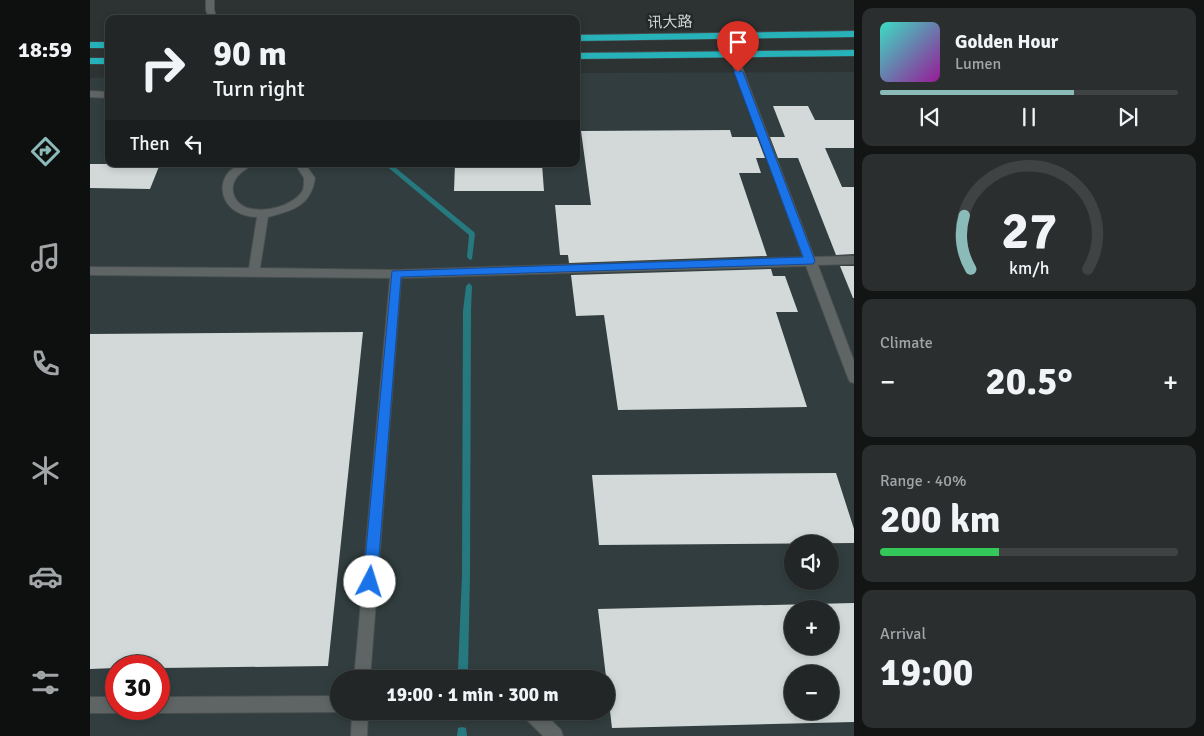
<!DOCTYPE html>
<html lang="en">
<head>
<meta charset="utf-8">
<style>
  :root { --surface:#222626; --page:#2a2e2e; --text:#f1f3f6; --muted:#a2a5a7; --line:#3f4343; --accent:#8bbbb9 }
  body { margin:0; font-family:Signika,"Noto Sans SC",sans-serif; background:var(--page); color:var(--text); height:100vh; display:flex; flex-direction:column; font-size:19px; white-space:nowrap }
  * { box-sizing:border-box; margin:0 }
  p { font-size:16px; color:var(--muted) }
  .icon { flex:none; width:28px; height:28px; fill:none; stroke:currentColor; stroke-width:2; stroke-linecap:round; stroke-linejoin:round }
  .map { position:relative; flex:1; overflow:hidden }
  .sheet { display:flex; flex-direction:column; gap:8px; padding:8px; background:#131515; width:350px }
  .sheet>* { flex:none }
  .top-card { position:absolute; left:15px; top:15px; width:475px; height:152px; border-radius:10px; box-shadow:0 2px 8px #0003,0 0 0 1px var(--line); background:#222626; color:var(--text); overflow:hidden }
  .fabs { position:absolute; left:694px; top:535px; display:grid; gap:10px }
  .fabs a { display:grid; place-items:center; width:55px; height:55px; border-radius:50%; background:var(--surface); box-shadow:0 2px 8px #0003,0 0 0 1px var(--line); font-size:25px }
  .speed { position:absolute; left:15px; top:655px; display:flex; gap:10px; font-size:25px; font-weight:700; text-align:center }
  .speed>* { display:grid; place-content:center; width:65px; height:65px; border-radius:50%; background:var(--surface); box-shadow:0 2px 8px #0003,0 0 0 1px var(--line); line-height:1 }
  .speed .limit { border:8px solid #d22; background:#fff; color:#111 }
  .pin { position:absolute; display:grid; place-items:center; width:42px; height:42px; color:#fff; margin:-51px -21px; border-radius:50% 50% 50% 0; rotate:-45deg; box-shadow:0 0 5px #0007 }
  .pin .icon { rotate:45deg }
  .me { position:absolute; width:55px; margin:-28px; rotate:5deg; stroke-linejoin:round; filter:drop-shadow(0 0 4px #0008) }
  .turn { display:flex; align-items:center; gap:18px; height:105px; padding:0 25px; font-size:22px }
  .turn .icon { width:65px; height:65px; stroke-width:2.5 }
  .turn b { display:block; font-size:35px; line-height:42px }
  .then { display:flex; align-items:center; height:48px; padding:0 25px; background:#0003; gap:10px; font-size:19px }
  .big { font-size:38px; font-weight:800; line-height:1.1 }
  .sheet .card { flex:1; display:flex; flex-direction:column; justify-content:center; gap:8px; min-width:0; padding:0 18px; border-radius:10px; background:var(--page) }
  .sheet .dial { align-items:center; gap:0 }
  .dial svg { height:130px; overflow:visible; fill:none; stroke:var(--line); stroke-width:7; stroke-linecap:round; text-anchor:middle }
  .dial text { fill:var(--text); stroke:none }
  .song { display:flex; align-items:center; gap:15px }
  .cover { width:60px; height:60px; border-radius:8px; background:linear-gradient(135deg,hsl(170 70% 55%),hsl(300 70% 35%)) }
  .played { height:5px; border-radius:2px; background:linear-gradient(90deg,var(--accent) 65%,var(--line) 65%) }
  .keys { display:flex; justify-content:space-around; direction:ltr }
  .heat { display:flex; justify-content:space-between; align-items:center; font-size:28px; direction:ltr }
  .charge { height:8px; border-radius:4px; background:linear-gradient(90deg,#34c759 40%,var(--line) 0) }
  .trip { position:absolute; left:240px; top:670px; width:285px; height:50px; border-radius:25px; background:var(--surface); box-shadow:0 2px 8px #0003,0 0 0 1px var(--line); font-weight:800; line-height:50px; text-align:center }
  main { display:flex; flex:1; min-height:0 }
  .tab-bar { display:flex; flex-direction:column; width:90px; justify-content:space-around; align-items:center; background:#0e0f0f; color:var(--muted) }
  .tab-bar .icon { width:35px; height:35px }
  .tab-bar .selected { color:var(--accent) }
  .tab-bar b { font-size:22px; color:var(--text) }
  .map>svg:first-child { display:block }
</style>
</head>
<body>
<main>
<nav class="tab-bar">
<b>18:59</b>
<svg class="icon selected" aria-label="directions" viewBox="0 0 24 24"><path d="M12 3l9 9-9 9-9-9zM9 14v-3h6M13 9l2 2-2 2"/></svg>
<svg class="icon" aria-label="music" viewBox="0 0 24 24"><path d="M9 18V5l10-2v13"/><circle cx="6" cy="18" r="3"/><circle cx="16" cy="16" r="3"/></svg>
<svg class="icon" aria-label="phone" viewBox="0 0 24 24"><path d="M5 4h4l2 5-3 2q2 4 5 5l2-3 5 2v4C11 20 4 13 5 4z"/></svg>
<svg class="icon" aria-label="climate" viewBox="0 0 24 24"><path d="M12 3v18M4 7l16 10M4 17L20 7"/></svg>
<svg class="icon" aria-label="car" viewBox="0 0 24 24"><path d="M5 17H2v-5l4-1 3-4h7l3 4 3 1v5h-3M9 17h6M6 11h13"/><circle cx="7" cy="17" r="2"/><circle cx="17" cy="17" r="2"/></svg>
<svg class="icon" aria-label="filters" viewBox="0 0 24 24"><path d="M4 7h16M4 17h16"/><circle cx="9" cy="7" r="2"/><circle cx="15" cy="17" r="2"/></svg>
</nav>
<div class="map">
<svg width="764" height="736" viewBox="0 0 764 736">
  <rect width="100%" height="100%" fill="#2d3232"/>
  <path fill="#313d3e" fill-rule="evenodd" d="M764,72v664h-764v-658l19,-1v87h467v-91zM702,544h38v37h-38zM702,609h38v37h-38zM26,666h43v43h-43zM702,674h38v37h-38zM249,679h267v32h-267z"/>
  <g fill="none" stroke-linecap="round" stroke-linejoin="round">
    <path fill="#26797f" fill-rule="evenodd" d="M294,164h7l83,68 1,2 -3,25 -2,1 -3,-3 2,-22z
      M379,283l3,3 -1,25 -1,264 -2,95 -2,3 -3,2 -3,-2 -2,-3 4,-95 1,-264 3,-25z
      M372,727l4,1 1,8h-10l1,-8z"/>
  </g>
  <path fill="#d3d9d9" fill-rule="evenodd" d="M683,106h35l7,14h39v28h-29l17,39h12v67l-18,1 -38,-97h-20l-8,-21h15z
    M640,130l2,7h25l8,21h-9l5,15h-22l28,83 -198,7 -1,-8h-8l-5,-50h36l-10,-74z
    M0,164h70l-10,25 -60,-1z
    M365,164h87l2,27h-90z
    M750,266h14v32h-1z
    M681,269l2,7h12l13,36h-22l31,95 -189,3 -14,-95 -28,1 -5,-41z
    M273,332l-35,334 -169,2v-2h-43v2l-26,1v-335z
    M746,473l18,56v14l-255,2 -7,-70z
    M764,603v119l-242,6 -14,-119zM702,609h38v37h-38zM702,674h38v37h-38z"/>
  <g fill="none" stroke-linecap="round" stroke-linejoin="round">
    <g stroke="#4a4e4e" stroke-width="2">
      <path id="minor" d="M116,0h8v10l3,9h-8l-3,-9z
        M643,51l4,3 77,203 40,-1v8l-36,1 36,96v22l-4,-1 -2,-4 -42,-112 -405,12 -31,401h-16l36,-401 -300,-3v-8l159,1 8,-51c-47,-2 -43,-56 -5,-53 -5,6 -13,8 -17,16 -3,5 -3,12 0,18 11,21 58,11 68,-8 1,-3 1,-9 1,-12l-9,-14h10l10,14c-4,28 -23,33 -47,39l-8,51 136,2 407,-13 -74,-203z
        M0,91l19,1v6l-19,-1z
        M249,696v15h2l-2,1 -180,1 -7,-4h7v-12z
        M0,697h26v12h7l-7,4h-26z
        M262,711h16l-1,25h-16z
        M432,711h20l19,19 2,6h-20l-19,-19z"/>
    </g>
    <g stroke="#4a4e4e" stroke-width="1">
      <path id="trunk" d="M764,31v6l-278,4v-6z
        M0,42h19v6h-19z
        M764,50v6l-278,3v-6z
        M0,58h19v6h-19z"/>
    </g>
    <use href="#minor" fill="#5f6565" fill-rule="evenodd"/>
    <use href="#trunk" fill="#27b2ba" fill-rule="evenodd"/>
  </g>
  <path fill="#1a73e8" stroke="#114b97" d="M646,70l7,2 72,189 -2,3 -412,13 -24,305 -2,5 -5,2 -5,-2 -2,-5 29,-311 411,-14 -69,-185z"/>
  <g text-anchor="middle" stroke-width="5" stroke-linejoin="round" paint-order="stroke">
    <g font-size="15" fill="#d2d5d5" stroke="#232828">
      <text transform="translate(580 22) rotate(-1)" y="5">讯大路</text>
    </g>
  </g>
</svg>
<div class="fabs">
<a><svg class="icon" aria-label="sound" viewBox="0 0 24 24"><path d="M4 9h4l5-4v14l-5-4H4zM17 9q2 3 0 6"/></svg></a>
<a>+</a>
<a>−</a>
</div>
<div class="speed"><div class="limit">30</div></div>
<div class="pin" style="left:648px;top:72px;background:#d93025"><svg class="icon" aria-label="arrive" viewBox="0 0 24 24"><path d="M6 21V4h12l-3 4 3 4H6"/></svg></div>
<svg class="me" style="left:280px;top:582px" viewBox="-20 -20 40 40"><circle r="19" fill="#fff"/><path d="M0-13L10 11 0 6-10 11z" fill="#1a73e8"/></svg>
<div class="trip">19:00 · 1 min · 300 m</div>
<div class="top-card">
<div class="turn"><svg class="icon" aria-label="right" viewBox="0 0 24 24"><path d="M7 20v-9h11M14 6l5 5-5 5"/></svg><div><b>90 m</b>Turn right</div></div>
<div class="then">Then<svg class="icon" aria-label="left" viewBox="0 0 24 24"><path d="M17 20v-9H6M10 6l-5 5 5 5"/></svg></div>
</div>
</div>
<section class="sheet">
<div class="card">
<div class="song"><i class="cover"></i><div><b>Golden Hour</b><p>Lumen</p></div></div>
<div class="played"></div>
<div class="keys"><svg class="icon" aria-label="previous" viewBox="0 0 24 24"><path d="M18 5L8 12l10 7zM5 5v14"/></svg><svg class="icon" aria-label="pause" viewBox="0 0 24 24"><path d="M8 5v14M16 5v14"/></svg><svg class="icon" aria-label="next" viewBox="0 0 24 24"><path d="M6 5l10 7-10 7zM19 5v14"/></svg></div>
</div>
<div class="card dial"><svg viewBox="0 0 100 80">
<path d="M14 69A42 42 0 1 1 86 69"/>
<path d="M14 69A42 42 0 0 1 10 36" stroke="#8bbbb9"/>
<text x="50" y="56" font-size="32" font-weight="700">27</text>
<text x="50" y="72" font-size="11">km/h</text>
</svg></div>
<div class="card"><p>Climate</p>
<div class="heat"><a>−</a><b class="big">20.5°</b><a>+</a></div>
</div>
<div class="card"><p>Range · 40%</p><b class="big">200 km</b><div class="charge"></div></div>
<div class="card"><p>Arrival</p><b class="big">19:00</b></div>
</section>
</main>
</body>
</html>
